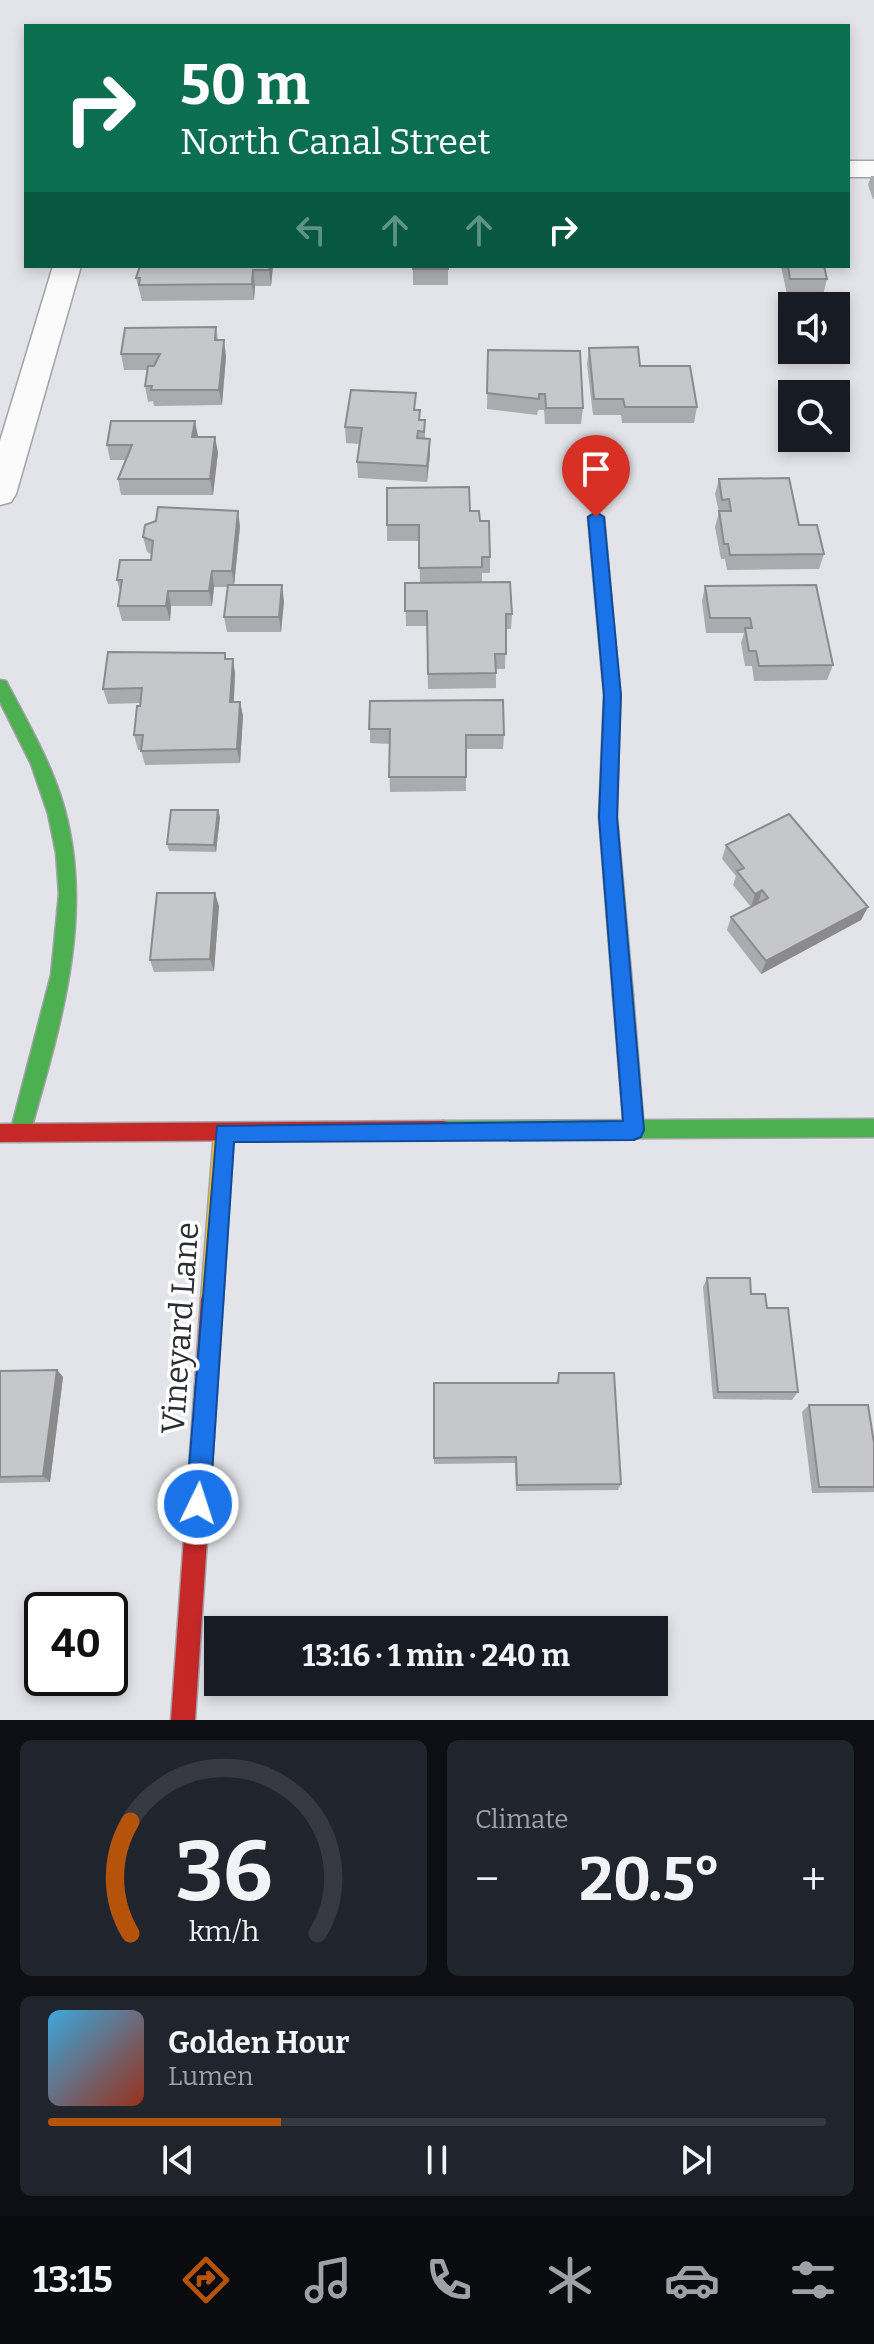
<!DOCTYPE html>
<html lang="en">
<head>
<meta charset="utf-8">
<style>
  :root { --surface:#171b24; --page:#20242c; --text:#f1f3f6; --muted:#9ea1a6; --line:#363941; --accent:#b45309 }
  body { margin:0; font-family:Bitter,serif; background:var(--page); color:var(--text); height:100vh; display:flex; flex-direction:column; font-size:30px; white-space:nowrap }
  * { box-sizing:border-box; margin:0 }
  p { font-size:26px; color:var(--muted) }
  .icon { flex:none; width:44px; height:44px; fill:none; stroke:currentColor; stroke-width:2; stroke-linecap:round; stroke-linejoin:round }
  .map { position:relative; height:1720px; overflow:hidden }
  .side { display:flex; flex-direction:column; gap:20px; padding:20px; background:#0d0f14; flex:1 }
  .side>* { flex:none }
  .top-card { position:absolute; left:24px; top:24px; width:826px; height:244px; border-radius:0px; box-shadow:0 4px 12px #0003; background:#0b6e4f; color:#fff; overflow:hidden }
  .buttons { position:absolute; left:778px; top:292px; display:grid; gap:16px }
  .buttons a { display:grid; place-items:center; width:72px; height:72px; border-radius:0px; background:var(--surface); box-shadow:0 4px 12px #0003; font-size:40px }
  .speed { position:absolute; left:24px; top:1592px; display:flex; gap:16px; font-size:40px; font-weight:700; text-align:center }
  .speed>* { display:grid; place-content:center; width:104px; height:104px; border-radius:50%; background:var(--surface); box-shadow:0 4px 12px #0003; line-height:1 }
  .speed .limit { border:4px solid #111; border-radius:12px; background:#fff; color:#111 }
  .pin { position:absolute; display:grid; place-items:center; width:68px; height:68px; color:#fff; margin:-82px -34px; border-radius:50% 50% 50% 0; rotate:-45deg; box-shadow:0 0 8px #0007 }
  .pin .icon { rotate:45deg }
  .me { position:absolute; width:88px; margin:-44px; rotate:4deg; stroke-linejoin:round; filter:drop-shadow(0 0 6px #0008) }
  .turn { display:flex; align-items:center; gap:28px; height:168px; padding:0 24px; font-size:36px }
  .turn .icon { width:104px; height:104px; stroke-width:2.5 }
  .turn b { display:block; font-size:56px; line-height:68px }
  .lanes { display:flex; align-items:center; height:76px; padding:0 24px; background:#0003; justify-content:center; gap:40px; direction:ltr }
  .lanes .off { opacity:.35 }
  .big { font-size:60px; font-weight:700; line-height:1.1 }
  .side .widget { flex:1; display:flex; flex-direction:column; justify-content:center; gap:12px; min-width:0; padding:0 28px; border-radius:12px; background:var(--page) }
  .side .dial { align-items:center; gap:0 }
  .dial svg { height:208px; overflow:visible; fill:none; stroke:var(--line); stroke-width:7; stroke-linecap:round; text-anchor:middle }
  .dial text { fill:var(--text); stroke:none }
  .song { display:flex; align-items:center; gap:24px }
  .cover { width:96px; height:96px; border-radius:12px; background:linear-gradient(135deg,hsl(200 70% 55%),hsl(10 70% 35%)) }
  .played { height:8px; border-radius:4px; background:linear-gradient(90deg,var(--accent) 30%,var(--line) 30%) }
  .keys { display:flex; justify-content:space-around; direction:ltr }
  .heat { display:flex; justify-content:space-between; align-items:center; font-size:44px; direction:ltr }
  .side .tiles { flex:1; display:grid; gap:20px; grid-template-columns:1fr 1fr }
  .widget:last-child { grid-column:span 2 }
  .trip { position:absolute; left:204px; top:1616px; width:464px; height:80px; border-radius:0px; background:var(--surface); box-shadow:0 4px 12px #0003; font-weight:700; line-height:80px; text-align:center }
  .tabs { display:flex; height:128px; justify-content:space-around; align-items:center; background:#090b0e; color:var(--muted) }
  .tabs .icon { width:56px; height:56px }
  .tabs .current { color:var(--accent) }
  .tabs b { font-size:36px; color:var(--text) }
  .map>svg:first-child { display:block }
</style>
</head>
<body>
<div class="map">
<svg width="874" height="1720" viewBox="0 0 874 1720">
  <rect width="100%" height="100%" fill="#e3e4e9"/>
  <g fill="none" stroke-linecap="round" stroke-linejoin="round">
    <g stroke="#a2a3a7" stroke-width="3">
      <path id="street" d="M848,161h26v16h-26z
        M53,266h28l-65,228 -5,8 -11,3v-64z"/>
    </g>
    <g stroke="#a2a3a7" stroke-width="3">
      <path id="fast" d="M596,512l8,5 16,178 -3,122 16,178 -3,6 -7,2 -7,-2 -3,-6 -14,-178 5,-122 -16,-178z
        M0,680l6,1c20,38 42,76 55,116 36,112 0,227 -31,336l-3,7 -7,2 -7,-2 -3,-7 41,-158 8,-81 -3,-41 -8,-39 -17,-50 -31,-62z
        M874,1119v18l-431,2 -7,-2 -3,-7 3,-7 7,-2z"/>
    </g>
    <g stroke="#a2a3a7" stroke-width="3">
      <path id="slow" d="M623,987l7,2 3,6 11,135 -3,7 -7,2 -7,-2 -3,-7 -11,-135 3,-6z
        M224,1123l7,2 3,7 -11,167 -3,8 -8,3 -8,-3 -3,-8 13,-167 3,-7z"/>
    </g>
    <g stroke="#a2a3a7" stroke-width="3">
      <path id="jam" d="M443,1121l7,2 3,7 -3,7 -7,2 -443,3v-18z
        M212,1288l8,3 3,8 -28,421h-24l30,-421 3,-8z"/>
    </g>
    <use href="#street" fill="#fbfbfc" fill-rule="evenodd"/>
    <use href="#fast" fill="#4caf50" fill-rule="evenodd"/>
    <use href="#slow" fill="#ffc107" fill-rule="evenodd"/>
    <use href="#jam" fill="#c62828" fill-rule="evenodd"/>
  </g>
  <path fill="#aaabae" d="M871,176h3v23h-1l-5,-14z
    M273,266l-2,20h-16l-1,14 -112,1 -6,-23z
    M413,266h35v19h-35z
    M781,266h43l3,13 -4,16h-36z
    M216,327l2,13 8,16 -4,49 -68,1 -1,-5 -5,1 -3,-16 2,-16h-23l-3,-16z
    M589,348l51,18 57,41 -3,16h-72l-1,-8h-28l-6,-51z
    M488,350l95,58 -2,16h-36l-1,-14h-6l-1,5 -50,-6z
    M416,410l4,10h5v18l5,16 -3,28 -69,-4 -1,-16 2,-18 -13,-1 -1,-16z
    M197,437l21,15 -5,43h-92l-3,-16 7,-19h-15l-3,-15z
    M719,479l80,46 25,29 -5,15 -92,1 -2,-11h-4l-6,-32 4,-15 -4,-18z
    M470,511l10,10 10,36v16h-8v9l-62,1 -1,-42h-32v-16z
    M240,526l-6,59 50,16 -3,31h-54l-3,-15 4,-30h-14l-2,19h-41l-1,15h-48l-4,-15 2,-15 -3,-11 34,-20v-6l-4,-2 -4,-15z
    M405,583l107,31 -1,15h-5l-1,40h-9v19l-68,1 -1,-63h-21z
    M705,586l128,79 -6,15 -73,1 -2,-15h-7l-4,-23 3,-10h-38l-4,-32z
    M226,659h7l2,15 -1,28h6l3,14 -3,47 -95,2 -4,-15h-3l-4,-15 7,-32 -33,1 -5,-15z
    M370,701l134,34 -1,14h-37v42l-76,1 -1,-48 -19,-1z
    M220,817l-4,35 -47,-1 -2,-7z
    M726,845l142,62 -7,13 -100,54 -34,-44 4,-13 20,-10 -18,-22 3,-9 -14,-17z
    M219,906l-5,65 -60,1 -4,-12z
    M707,1278l44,16 16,14 31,84 -6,8 -79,-1 -10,-112z
    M57,1370l6,7 -13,105 -50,1v-112z
    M559,1373l62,111 -3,6 -102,1 -1,-28 -81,1v-81h122z
    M809,1405l65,38v49l-62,1 -10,-81z"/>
  <path fill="#8b8b8d" d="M270,266h3l-2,20 -2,-16z
    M253,270l2,16 -1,14 -2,-16z
    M224,340l2,16 -4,49 -3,-15z
    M195,421l3,15 -6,1z
    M215,437l3,15 -5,43 -3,-16z
    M430,439v15l-3,28v-16z
    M238,511l2,15 -6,60 -2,-15z
    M212,571l2,16 -2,19 -3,-15z
    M282,585l2,16 -3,31 -2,-15z
    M168,591l3,15 -1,15 -4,-15z
    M233,659l2,15 -2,42 -3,-14z
    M240,702l3,14 -3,47 -3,-14z
    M218,810l2,7 -4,35 -2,-7z
    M762,890l-4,14 -7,3 4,-13z
    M215,893l4,13 -5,65 -4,-12z
    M868,907l-7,13 -100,54 5,-13z
    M57,1370l6,7 -13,105 -7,-6z"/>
  <path fill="#c6c7ca" stroke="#8b8b8d" stroke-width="2" d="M140,266h130l-1,4h-16l-1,14 -113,1 1,-7h-4z
    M413,266h35v3h-35z
    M788,266h36l3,13h-37z
    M216,327l-1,13h9l-5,50h-68l1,-4h-7l3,-20h6l6,-12h-39l4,-26z
    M638,347l2,19h50l7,41h-72l-2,-8h-29l-5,-51z
    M488,350l92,1 3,57h-37l-1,-14h-6v5l-52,-6z
    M351,390l65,3 -2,17h6l-1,10h6l-1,12 -6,-1 -1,7 13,1 -3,27 -70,-4 5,-34 -17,-1z
    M111,421h84l-3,16h23l-5,42h-92l14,-34h-25z
    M789,478l10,47h18l7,29 -94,1 -2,-11h-4l-5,-33h12l-2,-12 -7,1 -3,-21z
    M469,487l1,24h9l1,10h9l1,36h-8v10l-63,1v-43h-32v-37z
    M158,507l80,4 -6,60h-20l-3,20h-41l-2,15h-48l4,-26h-5l3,-20h31l2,-19 -10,-4 2,-12 11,-4z
    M510,582l2,32h-6v40h-11l1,19 -68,1 -1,-63h-22v-28z
    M228,585h54l-3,32h-55z
    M816,585l17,80 -74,1 -3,-15h-7l-4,-23h7l-2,-10h-40l-5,-32z
    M108,652l117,1v6h8l-3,43h10l-3,47 -96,2 2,-16h-9l3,-29h3l2,-18 -39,1z
    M503,700l1,35h-38v42h-77l1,-48h-21l1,-28z
    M171,810h47l-4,35 -47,-1z
    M789,814l79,93 -102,54 -35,-44 37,-19 -6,-8 -7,4 -18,-23 7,-3 -18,-23z
    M157,893h58l-5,66 -60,1z
    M707,1278h43l1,16h14l2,14h21l10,84h-80z
    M57,1370l-14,106 -43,1v-106z
    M559,1373h55l7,111 -104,1 -1,-28 -82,1v-75h124z
    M809,1405h59l6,38v44h-55z"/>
  <path fill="#1a73e8" stroke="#114b97" stroke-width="2" d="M596,512l8,5 17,178 -4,122 27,313 -3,7 -7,3 -400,2 -24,362 -4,8 -8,3 -8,-3 -4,-8 31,-378 406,-5 -24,-304 5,-122 -16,-178z"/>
  <g text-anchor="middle" stroke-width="7" stroke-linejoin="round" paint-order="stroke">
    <g font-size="32" fill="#2c2d31" stroke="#fff">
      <text transform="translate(180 1328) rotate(-86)" y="11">Vineyard Lane</text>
    </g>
  </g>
</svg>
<div class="buttons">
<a><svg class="icon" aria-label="sound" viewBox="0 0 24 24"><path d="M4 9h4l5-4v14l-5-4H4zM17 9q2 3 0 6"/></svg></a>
<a><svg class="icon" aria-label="search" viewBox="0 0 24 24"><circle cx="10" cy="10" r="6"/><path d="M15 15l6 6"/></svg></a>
</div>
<div class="speed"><div class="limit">40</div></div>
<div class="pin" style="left:596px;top:517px;background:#d93025"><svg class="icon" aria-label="arrive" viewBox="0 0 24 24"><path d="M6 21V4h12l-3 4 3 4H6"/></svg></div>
<svg class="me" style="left:198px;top:1504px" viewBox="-20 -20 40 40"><circle r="17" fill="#1a73e8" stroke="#fff" stroke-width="3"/><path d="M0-11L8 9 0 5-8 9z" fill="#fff"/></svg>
<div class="trip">13:16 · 1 min · 240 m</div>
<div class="top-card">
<div class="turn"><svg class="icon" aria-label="right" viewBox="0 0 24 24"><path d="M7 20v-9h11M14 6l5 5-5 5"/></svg><div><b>50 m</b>North Canal Street</div></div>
<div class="lanes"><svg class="icon off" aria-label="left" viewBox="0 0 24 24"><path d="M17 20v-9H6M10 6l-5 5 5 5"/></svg><svg class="icon off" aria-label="ahead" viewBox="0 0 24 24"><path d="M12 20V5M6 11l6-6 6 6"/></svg><svg class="icon off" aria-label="ahead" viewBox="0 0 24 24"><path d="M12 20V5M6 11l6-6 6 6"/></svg><svg class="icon" aria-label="right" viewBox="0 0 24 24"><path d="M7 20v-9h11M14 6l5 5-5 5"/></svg></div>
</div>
</div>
<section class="side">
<div class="tiles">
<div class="widget dial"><svg viewBox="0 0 100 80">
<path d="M14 69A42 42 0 1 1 86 69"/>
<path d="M14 69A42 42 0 0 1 14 26" stroke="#b45309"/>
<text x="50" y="56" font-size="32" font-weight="700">36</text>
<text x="50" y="72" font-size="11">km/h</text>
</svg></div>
<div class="widget"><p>Climate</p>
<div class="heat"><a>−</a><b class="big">20.5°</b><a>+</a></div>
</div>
<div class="widget">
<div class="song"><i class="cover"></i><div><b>Golden Hour</b><p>Lumen</p></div></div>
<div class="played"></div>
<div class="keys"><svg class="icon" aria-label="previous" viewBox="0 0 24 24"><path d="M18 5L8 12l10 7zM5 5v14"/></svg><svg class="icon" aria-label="pause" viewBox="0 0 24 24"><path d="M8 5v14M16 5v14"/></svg><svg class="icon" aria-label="next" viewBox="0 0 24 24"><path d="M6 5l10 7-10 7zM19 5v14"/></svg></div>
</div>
</div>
</section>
<nav class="tabs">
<b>13:15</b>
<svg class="icon current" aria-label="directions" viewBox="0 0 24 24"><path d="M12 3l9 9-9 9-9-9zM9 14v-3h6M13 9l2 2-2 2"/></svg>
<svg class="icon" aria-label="music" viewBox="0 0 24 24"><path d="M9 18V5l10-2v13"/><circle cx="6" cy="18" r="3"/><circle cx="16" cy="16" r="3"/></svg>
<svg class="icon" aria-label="phone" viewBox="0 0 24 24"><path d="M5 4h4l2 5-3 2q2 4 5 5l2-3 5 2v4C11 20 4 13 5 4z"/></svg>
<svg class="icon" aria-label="climate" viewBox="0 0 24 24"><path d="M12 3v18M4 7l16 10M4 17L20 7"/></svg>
<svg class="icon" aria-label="car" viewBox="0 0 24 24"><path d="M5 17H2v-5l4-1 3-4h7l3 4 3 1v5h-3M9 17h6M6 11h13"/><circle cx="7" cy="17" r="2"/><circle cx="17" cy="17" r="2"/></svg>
<svg class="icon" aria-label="filters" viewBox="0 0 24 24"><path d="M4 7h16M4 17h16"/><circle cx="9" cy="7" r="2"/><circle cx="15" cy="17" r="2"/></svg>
</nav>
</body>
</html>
